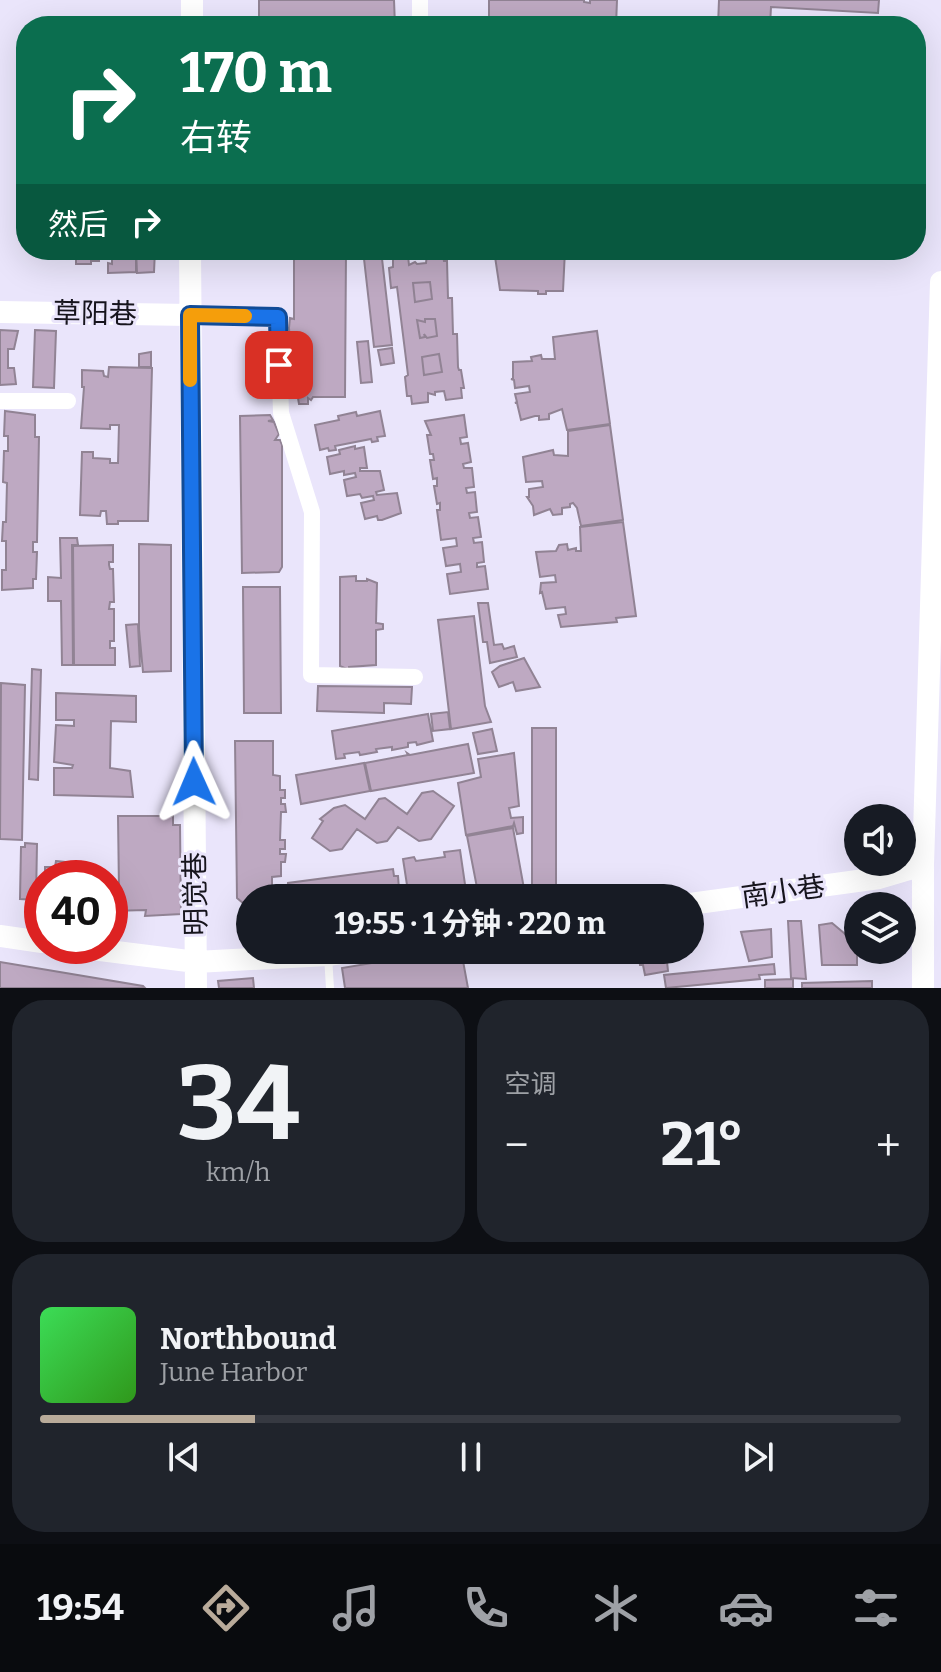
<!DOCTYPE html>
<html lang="zh">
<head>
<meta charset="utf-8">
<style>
  :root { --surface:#171b24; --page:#20242c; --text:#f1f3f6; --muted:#9ea1a6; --line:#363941; --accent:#b9ab9a }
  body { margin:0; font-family:Bitter,"Noto Sans SC",serif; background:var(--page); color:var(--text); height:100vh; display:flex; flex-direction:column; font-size:30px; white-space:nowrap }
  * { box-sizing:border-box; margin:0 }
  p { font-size:26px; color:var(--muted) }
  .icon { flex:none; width:44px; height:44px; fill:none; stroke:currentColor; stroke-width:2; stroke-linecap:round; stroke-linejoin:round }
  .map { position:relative; height:988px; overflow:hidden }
  .sheet { display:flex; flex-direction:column; gap:12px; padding:12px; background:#0d0f14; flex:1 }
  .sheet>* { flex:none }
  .guide { position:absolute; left:16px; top:16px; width:910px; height:244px; border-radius:32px; box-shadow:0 8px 32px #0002; background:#0b6e4f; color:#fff; overflow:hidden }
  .controls { position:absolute; left:844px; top:804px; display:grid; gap:16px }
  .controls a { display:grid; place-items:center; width:72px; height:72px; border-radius:50%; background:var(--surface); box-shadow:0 8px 32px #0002; font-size:40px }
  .speed { position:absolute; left:24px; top:860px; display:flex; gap:16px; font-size:40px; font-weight:700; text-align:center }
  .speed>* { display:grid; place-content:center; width:104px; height:104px; border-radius:50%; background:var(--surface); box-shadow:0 8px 32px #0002; line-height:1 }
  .speed .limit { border:12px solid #d22; background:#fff; color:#111 }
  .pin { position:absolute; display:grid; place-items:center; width:68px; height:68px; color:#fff; margin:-34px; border-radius:16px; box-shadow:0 4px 12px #0006 }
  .me { position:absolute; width:88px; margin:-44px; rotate:359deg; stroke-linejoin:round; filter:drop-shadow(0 0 6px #0008) }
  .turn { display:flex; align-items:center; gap:28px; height:168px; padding:0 32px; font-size:36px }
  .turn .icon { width:104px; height:104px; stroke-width:2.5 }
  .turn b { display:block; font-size:56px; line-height:68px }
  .then { display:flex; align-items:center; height:76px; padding:0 32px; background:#0003; gap:16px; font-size:30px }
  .big { font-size:60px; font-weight:700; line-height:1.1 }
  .sheet .widget { flex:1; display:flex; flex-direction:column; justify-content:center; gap:12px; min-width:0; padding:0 28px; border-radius:32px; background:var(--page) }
  .sheet .dial { align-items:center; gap:0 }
  .dial b { font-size:104px; line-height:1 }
  .song { display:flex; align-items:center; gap:24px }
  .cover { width:96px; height:96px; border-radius:12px; background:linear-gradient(135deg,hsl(130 70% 55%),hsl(110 70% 35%)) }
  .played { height:8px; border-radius:4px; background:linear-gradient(90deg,var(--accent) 25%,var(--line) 25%) }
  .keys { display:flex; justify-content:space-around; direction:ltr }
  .heat { display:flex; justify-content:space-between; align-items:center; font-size:44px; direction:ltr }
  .sheet .tiles { flex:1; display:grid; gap:12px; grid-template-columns:1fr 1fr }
  .widget:last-child { grid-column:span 2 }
  .trip { position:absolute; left:236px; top:884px; width:468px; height:80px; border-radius:40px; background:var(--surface); box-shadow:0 8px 32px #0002; font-weight:700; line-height:80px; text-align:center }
  .tab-bar { display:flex; height:128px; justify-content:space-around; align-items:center; background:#090b0e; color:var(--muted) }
  .tab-bar .icon { width:56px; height:56px }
  .tab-bar .selected { color:var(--accent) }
  .tab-bar b { font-size:36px; color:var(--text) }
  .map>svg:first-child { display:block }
</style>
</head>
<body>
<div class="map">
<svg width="941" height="988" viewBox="0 0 941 988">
  <rect width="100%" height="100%" fill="#eae5fb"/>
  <path fill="#bea9c2" stroke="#918394" stroke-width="2" d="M259,0h135l1,26h-136z
    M489,0h95v2l6,1v-3h27l-1,26 -127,-2z
    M719,0h160l-1,13 -107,-6 -1,19h-52z
    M76,250h60v22l-28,1v-10l4,1v-7h-13v4h-8v3h-15z
    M136,250h19l-1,22 -17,1z
    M286,250h60l-1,147h-32l-2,3 -3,-2v6h-9l-1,-6h-4l-5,-70 1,-10 4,1v-63h-8z
    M363,250h18l11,95 -18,2z
    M494,250h71l-2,41h-17v3h-8v-3l-38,-1z
    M442,252l2,9h3l1,37h4l1,36h4l1,33 1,3h2l3,18h-3l1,10 -16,2 -2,-9 -9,1v3l-7,-2v9l-16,2 -1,-8h-4l-2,-19 3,-2 -11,-88 -6,1 -2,-20 4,-1v-9l15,-2 1,9 6,-3 2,2 9,-1 1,-9z
    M430,282l2,17 -17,3 -2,-19z
    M425,319h10l2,17 -10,2 -3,-4 1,3 -5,1 -3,-18 8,2z
    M0,330l18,1 -4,18h-6v19h6l2,16 -16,1z
    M35,330l21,1 -2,57 -21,-1z
    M597,331l13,93 -43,6 -5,-21 -13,5v5l-10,1v-4h-4l-14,4 -4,-17h-2l2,-1 -2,-8 15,-2 -1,-6 -14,2 -1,-8 -3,-1h2v-17l19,-1 -1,-4 10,-2 1,4h13l-2,-22z
    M368,341l4,41 -11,1 -4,-41z
    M392,348l2,15 -13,2 -3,-15z
    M151,352v15h-12v-13z
    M439,354l3,18 -18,3 -2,-18z
    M109,367l43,1 -4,153h-30v3h-11l-1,-13h-5l-1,5 -20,-1 2,-63h11v6l17,1v4h8l1,-38h-9v4l-29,-1 3,-41h-2v-17l21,1 1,5 4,1z
    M5,411l30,4v22h4l-2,105h-4v10h4l-1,27h-3v9l-31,2v-20h4v-29h-4l1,-19h3l1,-39 -4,-1 1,-31h4v-15h-4z
    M380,411l5,25 -8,1 1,4 -6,1 -1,-3 -36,7 1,4 -7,1 -1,-3 -8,2 -5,-25 24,-5 -1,-4 18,-4 1,4z
    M270,415l3,5 -5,1 6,1 5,12 -4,6h5l2,5v122l-3,5 -37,1 -2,-157z
    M464,415l3,22 -7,1 1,6 7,-1 3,19 -8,2 1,4h8l2,19 -8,1 1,5 8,-1 2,20 -8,1 1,5 8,-1 3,20 -8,1 1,5 8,-1 2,20 -7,1v4l8,-1 3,23 -38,5 -3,-20 14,-2 -1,-8 -14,2 -3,-18 14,-2 -1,-8 -15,2 -4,-30h3v-7l-3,1 -3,-18h3v-8l-4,1 -3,-19h4l-1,-6h-3l-3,-19h4l-6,-14z
    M610,425l13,95 -42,6 -4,-18 -4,-5 -3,1v3l-8,1v6l-9,1 -3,-6 -16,6 -1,-9 -6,-9h2v-8l14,-2 -1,-6 -16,1 -3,-25 30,-7 1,5 14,1v-25z
    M355,446v3l9,-2 3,21h-7v3h20l4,19 -8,2 1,3 20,-2 4,20 -19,7h-4l-1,-4 -12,3 -4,-16 13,-3 -1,-4 -11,2 -2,-4 -13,2 -3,-16 12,-3 -1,-4 -11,2v-4l-14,3 -3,-17 13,-3 -1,-4z
    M623,522l13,94 -20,2 1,4 -56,5 -3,-12 8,-1 -1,-7 -19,2 -4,-17 -2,1 1,-10 15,-1 -1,-7 -15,2 -4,-25 20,-1 3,-6 8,-1 1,6 8,-2v3h5l-1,-24z
    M60,538h17l1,7h-6l1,120h-11l-1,-64h-13v-24l13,1z
    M139,544l32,1v126l-28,1 -4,-43z
    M113,545v17h-4v3l1,4h3l1,33h-4l-1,7h5v32h-4v7h5v17h-41l-1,-119z
    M356,576v5h11v-2l10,4 -1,40 7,1v5l-7,1v35l-27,2v3l-9,-4v-89z
    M243,587h37l1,126h-37z
    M478,603h10l6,42 8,-1 2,5 10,-3 3,11 -27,6 -3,-21h-4z
    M474,616l11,90 6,16 -40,7 -13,-109z
    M138,624l2,42 -10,1 -4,-42z
    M524,658l16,29 -24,4 -3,-9 -14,5 -7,-15 8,-6z
    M32,669l9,1 -3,110 -9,-1z
    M1,683l24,2 -3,155 -22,-1z
    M318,686l94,1 -1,17 -27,-1v10l-67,-2z
    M56,693l80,3v26l-25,-1 -1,47 20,3 3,26 -79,-2v-27h18l1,-3 -19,-3 2,-37 18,1v-6h-18z
    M448,712l2,17 -17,2 -2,-17z
    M428,714l5,27 -16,4 -1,-3 -8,1v4l-16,3v-3l-16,2 1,3 -17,3 -1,-3 -15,2 1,4 -9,1 -4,-28z
    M532,728h24v161l-24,1z
    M492,729l5,22 -19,3 -5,-21z
    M235,741h38v34l7,1v14h5v8h-4v6h4l1,8h-5l-1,28h5v9h-5v5h6l-1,8h-4v14l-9,1v11l8,9 1,-5 6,-1 1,-8 105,-14 1,7h4l1,13 -4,2 1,7h-146v11l-13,-11z
    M468,744l6,29 -103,18 -6,-28 43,-8 -1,-2 3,2z
    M514,753l5,53 -10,2 2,10 12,-1v16l-6,1 -3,-11 -1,3 -47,9 -8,-52 23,-6 -3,-18z
    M364,763l6,28 -69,13 -5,-29z
    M433,791l21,15 -23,33 -12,2 -21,-14 -11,14 -10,2 -20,-14 -15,20 -12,2 -18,-13 11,-17 -3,-2 14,-11 11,-3 20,14 14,-20 6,-1 22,16 15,-21z
    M118,816h55v9h7l1,89 -36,2 1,-6 -36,1v-21l9,1z
    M513,828l12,66 -46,4 -12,-62z
    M25,843l12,1 -1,56 -16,-1 1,-52h4z
    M460,850l7,48h-58l-6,-39 11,-2 2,4 29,-4 -1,-5z
    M56,861l9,1v5h8v-5h10v5h10v11h-48v-11h10z
    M788,921h13l5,58 -15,-1z
    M832,923l25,21v21h-35l-3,-40z
    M771,929l1,28 -23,4 -8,-29z
    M449,950h12l7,38h-123l-3,-20z
    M638,950h32l-4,2 2,19 -23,4 -2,-10h-3z
    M0,962l143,24 2,2h-145z
    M774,964l1,10 -16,1 1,4 -94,9 -2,-13z
    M253,978l1,10h-35l-1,-7z
    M793,979v9h-28v-8z
    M872,981v7h-70v-5z"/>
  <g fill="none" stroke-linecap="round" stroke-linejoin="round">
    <path stroke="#fff" stroke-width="8" d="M328,956l2,32"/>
    <path stroke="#fff" stroke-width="16" d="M420,26v-26
      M190,315l88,2 3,96 31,99 -1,163 104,2
      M0,401h68"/>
    <path stroke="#fff" stroke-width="22" d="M192,26v-26
      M190,250l6,738
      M0,312l190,3
      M690,904l189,-26 44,-13
      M0,936l42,6
      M68,946l128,16 132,-7 33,-5
      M923,988v-123l18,-583"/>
  </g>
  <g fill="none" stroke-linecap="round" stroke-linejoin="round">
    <g stroke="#114b97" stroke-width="20">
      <path id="route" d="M194,782l-4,-467 88,2 1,48"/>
    </g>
    <use href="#route" stroke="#1a73e8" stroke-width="14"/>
    <path stroke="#f59e0b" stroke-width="14" d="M190,380v-65l55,1"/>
  </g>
  <g text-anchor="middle" stroke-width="6" stroke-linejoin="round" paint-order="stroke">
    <g font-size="28" fill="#16141c" stroke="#eae5fb">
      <text transform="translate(95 313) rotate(1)" y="10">草阳巷</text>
      <text transform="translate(783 891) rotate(-8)" y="10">南小巷</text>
      <text transform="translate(195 894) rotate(-91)" y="10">明觉巷</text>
    </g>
  </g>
</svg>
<div class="controls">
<a><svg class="icon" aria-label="sound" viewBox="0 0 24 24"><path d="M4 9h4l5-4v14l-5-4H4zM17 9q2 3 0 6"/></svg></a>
<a><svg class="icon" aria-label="layers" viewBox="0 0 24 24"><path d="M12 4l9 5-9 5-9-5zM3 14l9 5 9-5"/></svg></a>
</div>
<div class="speed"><div class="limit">40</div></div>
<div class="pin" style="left:279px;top:365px;background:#d93025"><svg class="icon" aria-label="arrive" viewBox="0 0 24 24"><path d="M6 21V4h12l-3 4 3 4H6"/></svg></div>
<svg class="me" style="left:194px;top:782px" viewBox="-20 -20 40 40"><path d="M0-17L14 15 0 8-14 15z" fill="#1a73e8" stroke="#fff" stroke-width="4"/></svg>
<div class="trip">19:55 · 1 分钟 · 220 m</div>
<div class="guide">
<div class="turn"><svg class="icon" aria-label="right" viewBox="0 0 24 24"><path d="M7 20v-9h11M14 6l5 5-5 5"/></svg><div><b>170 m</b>右转</div></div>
<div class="then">然后<svg class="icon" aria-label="right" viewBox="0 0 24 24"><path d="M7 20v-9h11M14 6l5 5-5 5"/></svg></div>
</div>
</div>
<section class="sheet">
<div class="tiles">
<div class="widget dial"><b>34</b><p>km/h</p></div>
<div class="widget"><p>空调</p>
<div class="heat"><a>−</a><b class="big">21°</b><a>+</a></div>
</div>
<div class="widget">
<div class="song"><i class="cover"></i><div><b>Northbound</b><p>June Harbor</p></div></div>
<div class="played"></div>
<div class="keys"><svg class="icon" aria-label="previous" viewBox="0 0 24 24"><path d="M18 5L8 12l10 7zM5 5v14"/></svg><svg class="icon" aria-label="pause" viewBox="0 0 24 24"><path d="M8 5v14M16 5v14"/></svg><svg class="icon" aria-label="next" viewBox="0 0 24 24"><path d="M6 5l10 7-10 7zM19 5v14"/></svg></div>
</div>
</div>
</section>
<nav class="tab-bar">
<b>19:54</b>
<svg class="icon selected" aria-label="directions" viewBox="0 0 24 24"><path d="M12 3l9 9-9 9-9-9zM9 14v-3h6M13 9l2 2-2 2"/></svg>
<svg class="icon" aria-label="music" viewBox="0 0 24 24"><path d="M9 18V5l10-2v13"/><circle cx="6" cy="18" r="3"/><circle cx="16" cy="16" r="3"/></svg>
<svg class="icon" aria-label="phone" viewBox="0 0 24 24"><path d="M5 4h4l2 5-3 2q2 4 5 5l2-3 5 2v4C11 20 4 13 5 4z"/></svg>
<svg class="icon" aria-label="climate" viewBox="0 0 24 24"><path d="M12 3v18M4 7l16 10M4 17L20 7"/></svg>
<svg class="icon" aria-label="car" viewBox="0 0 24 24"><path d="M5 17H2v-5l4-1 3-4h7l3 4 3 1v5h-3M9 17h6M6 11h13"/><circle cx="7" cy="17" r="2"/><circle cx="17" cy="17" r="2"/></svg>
<svg class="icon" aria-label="filters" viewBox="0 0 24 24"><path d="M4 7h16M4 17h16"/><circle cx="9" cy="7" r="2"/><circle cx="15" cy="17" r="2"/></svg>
</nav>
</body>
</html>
